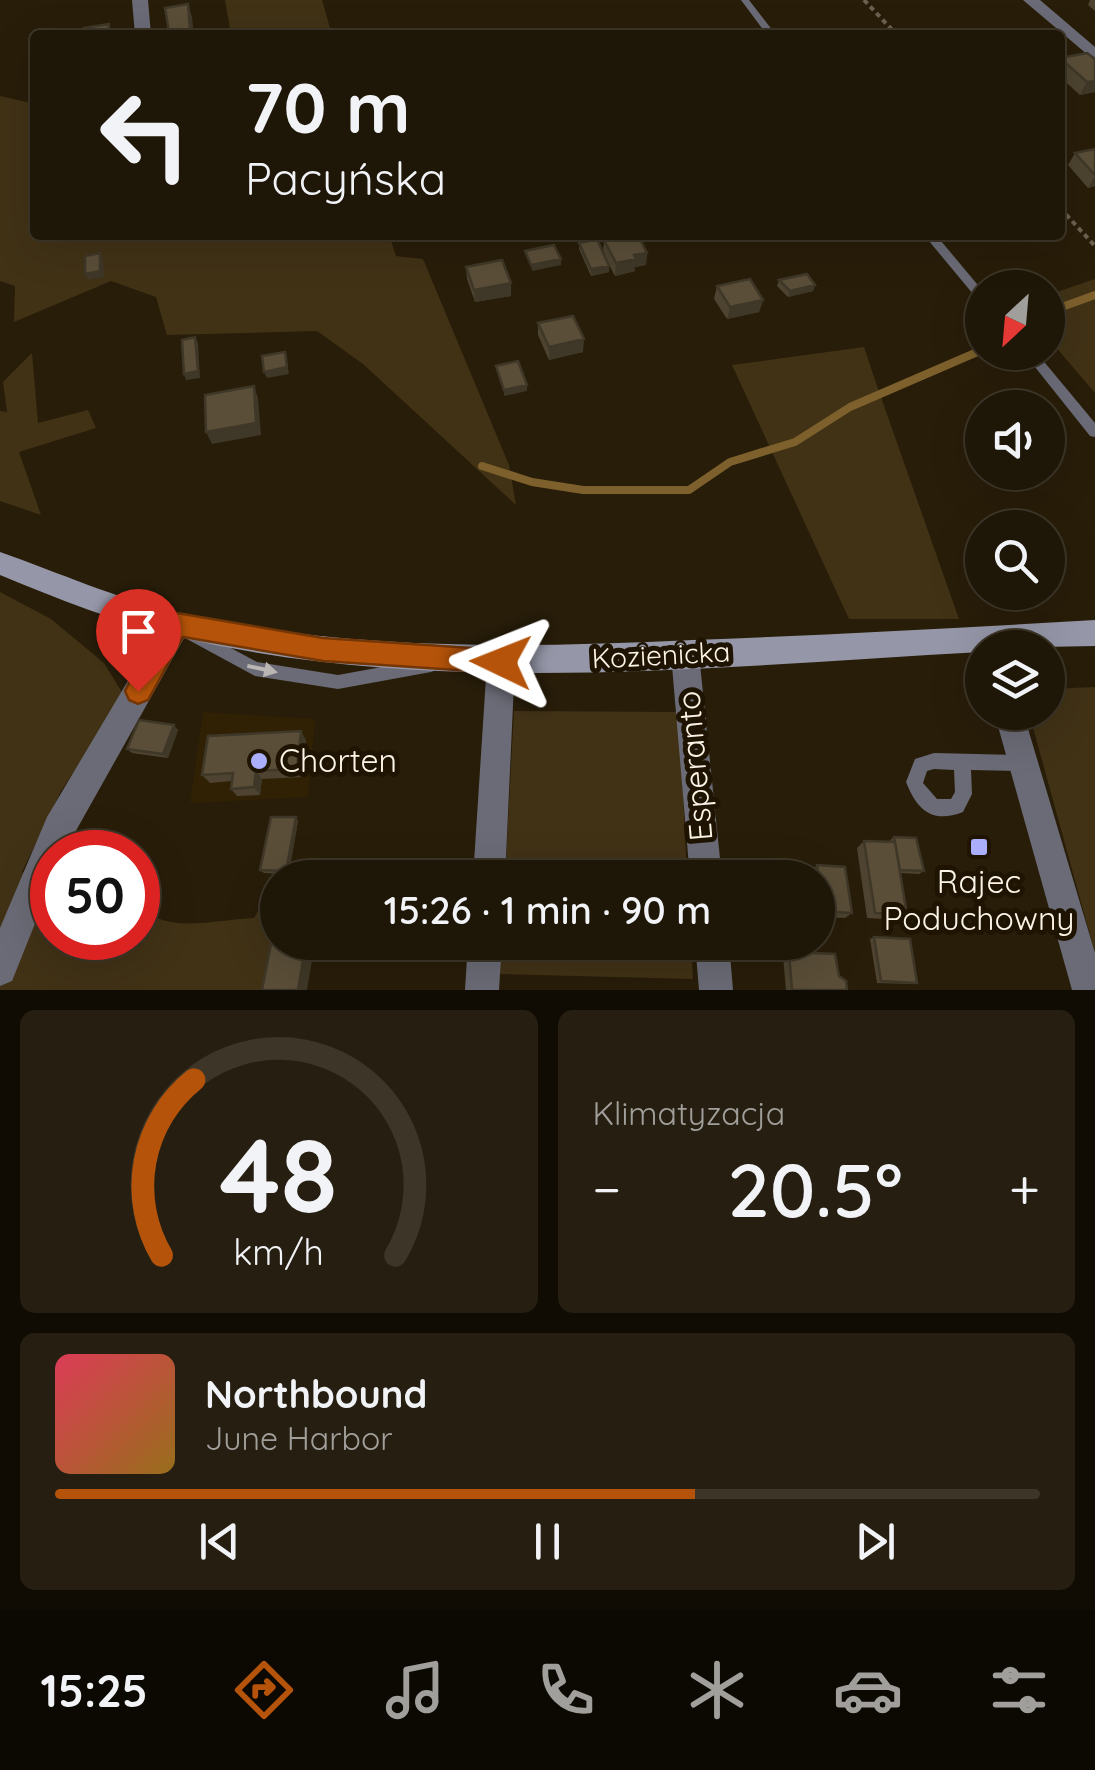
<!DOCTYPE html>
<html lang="pl">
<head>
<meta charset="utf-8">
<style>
  :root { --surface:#1e1607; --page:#261f11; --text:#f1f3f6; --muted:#a19f9b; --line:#3c3528; --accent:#b45309 }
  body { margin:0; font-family:Quicksand,sans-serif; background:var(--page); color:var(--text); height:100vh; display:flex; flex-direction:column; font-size:38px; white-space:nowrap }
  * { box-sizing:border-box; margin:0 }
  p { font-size:32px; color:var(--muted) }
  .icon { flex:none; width:55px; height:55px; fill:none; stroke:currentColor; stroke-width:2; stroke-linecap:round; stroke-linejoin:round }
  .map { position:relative; height:990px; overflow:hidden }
  .drawer { display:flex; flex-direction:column; gap:20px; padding:20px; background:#100c04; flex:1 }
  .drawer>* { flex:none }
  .banner { position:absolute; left:30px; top:30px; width:1035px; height:210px; border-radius:10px; box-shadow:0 10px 40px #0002,0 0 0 2px var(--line); background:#1e1607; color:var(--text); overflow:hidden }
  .needle { width:65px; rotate:206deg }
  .tools { position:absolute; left:965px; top:270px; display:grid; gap:20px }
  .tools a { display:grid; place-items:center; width:100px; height:100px; border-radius:50%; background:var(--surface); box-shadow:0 10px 40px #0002,0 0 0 2px var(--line); font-size:50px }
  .speed { position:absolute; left:30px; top:830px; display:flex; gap:20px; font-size:50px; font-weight:700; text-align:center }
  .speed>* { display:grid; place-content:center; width:130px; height:130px; border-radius:50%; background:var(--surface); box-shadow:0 10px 40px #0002,0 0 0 2px var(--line); line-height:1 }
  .speed .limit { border:15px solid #d22; background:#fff; color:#111 }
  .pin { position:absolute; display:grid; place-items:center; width:85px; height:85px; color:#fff; margin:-102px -42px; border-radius:50% 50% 50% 0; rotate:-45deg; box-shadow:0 0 10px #0007 }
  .pin .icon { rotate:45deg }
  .me { position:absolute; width:110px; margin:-55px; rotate:272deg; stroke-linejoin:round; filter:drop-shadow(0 0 8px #0008) }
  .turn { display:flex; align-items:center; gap:35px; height:210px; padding:0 50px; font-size:45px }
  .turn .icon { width:130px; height:130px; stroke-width:2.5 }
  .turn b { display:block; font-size:70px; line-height:85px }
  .big { font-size:75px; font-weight:600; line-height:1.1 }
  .drawer .tile { flex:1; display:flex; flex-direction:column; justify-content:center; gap:15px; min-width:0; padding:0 35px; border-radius:15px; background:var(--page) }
  .drawer .dial { align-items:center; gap:0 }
  .dial svg { height:260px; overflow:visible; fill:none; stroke:var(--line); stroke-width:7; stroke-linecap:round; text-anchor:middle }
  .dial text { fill:var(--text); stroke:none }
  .song { display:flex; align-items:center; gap:30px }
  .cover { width:120px; height:120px; border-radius:15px; background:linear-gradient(135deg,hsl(350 70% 55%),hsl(40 70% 35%)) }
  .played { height:10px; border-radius:5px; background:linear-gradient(90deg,var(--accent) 65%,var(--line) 65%) }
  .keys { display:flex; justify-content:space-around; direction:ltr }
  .heat { display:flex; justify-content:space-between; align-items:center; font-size:55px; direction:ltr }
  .drawer .tiles { flex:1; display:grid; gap:20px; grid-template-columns:1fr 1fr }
  .tile:last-child { grid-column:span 2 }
  .trip { position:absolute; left:260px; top:860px; width:575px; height:100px; border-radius:50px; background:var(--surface); box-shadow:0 10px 40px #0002,0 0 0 2px var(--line); font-weight:600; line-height:100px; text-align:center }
  .dock { display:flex; height:160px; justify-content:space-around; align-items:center; background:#0c0903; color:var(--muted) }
  .dock .icon { width:70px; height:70px }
  .dock .active { color:var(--accent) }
  .dock b { font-size:45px; color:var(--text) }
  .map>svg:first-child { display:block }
</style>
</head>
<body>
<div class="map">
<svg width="1095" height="990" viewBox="0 0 1095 990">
  <rect width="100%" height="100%" fill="#281d09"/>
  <path fill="#302105" d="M203,712l112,7 -7,78 -118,6z"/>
  <path fill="#413216" d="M225,0h97l10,35h-101z
    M0,96l35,8v131h354l7,21 27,3 86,206 7,40 -153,-141 -46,-33 -150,4 -11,-38 -45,-16 -97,41 1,-36 -15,-5z
    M1095,279v114l-47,-55v-43z
    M864,347l12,36 83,236h-110l-117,-254z
    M32,353l6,70 50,-13 8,18 -77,24 22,63 -41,-14v-90l7,1 -4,-30z
    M0,592l51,27 53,44 21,34 -64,94 -39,81 30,3v63h86v-34c27,32 79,15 116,14l12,-20h11l1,44 -8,48h-270z
    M1095,687v266l-66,-240 19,-1v-23z
    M514,711l165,1 8,165 -182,1z
    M501,943h190l2,36 -194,-5z"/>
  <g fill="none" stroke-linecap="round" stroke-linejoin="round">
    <path stroke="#7d602c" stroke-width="8" d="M1048,312l47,-17
      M482,466l50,16 51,8h106l41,-28 65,-20 55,-35 132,-57"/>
    <path stroke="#6b6150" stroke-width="4" stroke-dasharray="5 4" stroke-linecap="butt" d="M864,0l33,35
      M1060,208l35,38"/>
    <path fill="#6a6b76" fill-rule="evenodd" d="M741,0h8l27,35h-9z
      M924,235h12l46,55v11l-4,-1z
      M1023,352h13l59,71v14l-5,-1z
      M190,626l67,36 81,13 93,-17 5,2 3,5 -3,5 -5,2 -93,17 -83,-13 -70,-38 -3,-5 3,-5z
      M934,753l88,2 6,2 2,6 -2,6 -6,2 -51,-1 1,24 -9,18c-31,12 -46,-2 -57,-30l9,-23zM934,769l20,1 1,22 -4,7h-14l-14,-16 4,-12z"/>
    <path fill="#6a6b76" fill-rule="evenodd" d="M132,0h16l3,35h-16z
      M1023,0h17l55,47v14z
      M177,612l10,3 4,9 -4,9 -123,219h-12v29l-40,100 -12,5v-58l47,-111 120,-202z
      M685,641l10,4 4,9 23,224h-32l-19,-224 4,-9z
      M501,649l10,4 4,9 -10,216h-32l14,-216 4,-9z
      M994,712h29l72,241v37h-23z
      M468,942h34l-3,48h-34z
      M695,942h34l4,48h-34z"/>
    <path fill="#9597a8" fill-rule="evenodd" d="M0,552c60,21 117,47 179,61 169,38 342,35 514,27 134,-5 268,-12 402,-20v26l-113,2v4c-260,14 -547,46 -803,-15 -61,-14 -121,-38 -179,-62z"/>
  </g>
  <path fill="#4d4330" d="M1090,0h5v11l-7,-6z
    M1060,58l35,1v33l-15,3 -20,-18z
    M1095,149v37l-7,2 -20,-23 7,-12z
    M604,240l43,13 -1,12 -11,2v4l-20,5 -12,-23z
    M579,243l30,29 -18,4 -12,-27z
    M466,267l45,29 -36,6 -8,-23z
    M779,280l36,5 -2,6 -25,6 -11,-11z
    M717,286l46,14 -4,12 -32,7 -13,-20z
    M538,323l45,29 -34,8 -11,-25z
    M178,730l-10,28 -36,-5 -5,-4z
    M306,740l-3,37 -41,2 -2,16 -23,1 -6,-7 1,-8 -22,2 -8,-8z
    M296,817l2,4 -8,45 28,1 8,9 -62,-3 -4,-3z
    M894,837l30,34 -5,3 -19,-1 7,42 -8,5 -32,-2 -10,-70 7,-7 26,1v-2z
    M817,865l35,48 -7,5 -27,-1v-39h-6l-1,-7z
    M874,937l43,46 -5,1 -35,-1 -7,-44z
    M789,952l50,24 8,14h-61l-3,-34z"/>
  <path fill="#3f3727" d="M188,4l4,13 2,18h-24l-1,-3z
    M1095,81v11l-15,3 7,-13z
    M1095,176v10l-7,2z
    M100,253l3,6 1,18 -16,3 -3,-6z
    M647,253l-1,12 -11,2v4l-20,5 1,-13 18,-8z
    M561,259v6l-29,6 -1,-6z
    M609,266v6l-18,4v-7z
    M511,283v13l-36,6 -1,-12z
    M815,285l-2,6 -25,6 2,-6z
    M763,300l-4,12 -32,7 3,-12z
    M195,337l3,6 2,35 -14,2 -2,-6z
    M584,339l-1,13 -34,8v-13z
    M285,352l4,22 -22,4 -3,-6z
    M527,385v6l-23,5v-6z
    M254,386l4,12 3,37 -49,9 -6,-12z
    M174,725l4,5 -10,28 -5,-4z
    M301,731l5,9 -3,37 -6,-8z
    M256,771l6,8 -2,16 -6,-8z
    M296,817l2,4 -9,53 -3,-3z
    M318,867l8,9v2h-9z
    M306,942h9l-8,48h-9z"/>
  <path fill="#5a4e38" stroke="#3f3727" stroke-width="2.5" d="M188,4l2,25 -21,3 -4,-24z
    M109,24v11h-24l-1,-7z
    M1087,53l8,6v22l-8,1 -27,-24z
    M1095,149v26l-20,-22z
    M630,235h8l9,18 -13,2 2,4 -20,4 -12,-23z
    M597,239l12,27 -18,3 -12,-26z
    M554,245l7,14 -30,6 -6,-14z
    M100,253v18l-15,3v-18z
    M502,260l9,23 -37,7 -8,-23z
    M807,274l8,11 -25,6 -11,-11z
    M750,279l13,21 -33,7 -13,-21z
    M573,316l11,23 -35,8 -11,-24z
    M195,337l3,34 -14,3 -2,-34z
    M285,352l2,15 -23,5 -2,-16z
    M518,361l9,24 -23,5 -8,-24z
    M254,386l2,37 -50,9 -1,-37z
    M139,720l35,5 -11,29 -36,-5z
    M301,731l-4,38 -41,2 -2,16 -23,2 2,-16 -31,2 6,-39z
    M271,817h25l-9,49h-2l-1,5 -24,-1z
    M894,837l22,1 8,33 -24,-1z
    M864,841l31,1 12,73 -32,-2z
    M817,865l28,2 7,46 -34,-2v-32h1z
    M285,866l33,1 -1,11h-34z
    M278,908v34h28l-8,48h-36z
    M874,937l36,2 7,44 -36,-2z
    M789,952l46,2 4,22 7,5 1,9h-55z"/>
  <defs><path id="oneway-solid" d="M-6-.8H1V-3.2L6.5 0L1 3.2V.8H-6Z" transform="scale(2.5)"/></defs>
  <use fill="#bab6b4" href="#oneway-solid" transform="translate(262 669) rotate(12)"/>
  <path fill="#b45309" stroke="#753606" stroke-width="2.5" d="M177,613l146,25 178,12 9,3 4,9 -4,8 -9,3 -178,-12 -140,-24 -35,63 -10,4 -9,-4 -4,-9 4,-8 39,-67z"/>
  <g fill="#abaffb" stroke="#1f1402" stroke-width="4">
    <circle cx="259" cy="761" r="10"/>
    <rect x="969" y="837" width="20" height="20" rx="5"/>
  </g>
  <g text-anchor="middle" stroke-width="10" stroke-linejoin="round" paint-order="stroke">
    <g font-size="28" fill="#fbf4e7" stroke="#1f1402">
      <text transform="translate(661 655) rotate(-3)" y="10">Kozienicka</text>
    </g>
    <g font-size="32" fill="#fbf4e7" stroke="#1f1402" text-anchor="start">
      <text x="279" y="772">Chorten</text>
      <text x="979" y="893" text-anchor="middle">Rajec<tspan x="979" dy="37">Poduchowny</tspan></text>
    </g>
    <g font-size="32" fill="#fbf4e7" stroke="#1f1402">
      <text transform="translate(695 766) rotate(-95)" y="11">Esperanto</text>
    </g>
  </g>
</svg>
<div class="tools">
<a><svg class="needle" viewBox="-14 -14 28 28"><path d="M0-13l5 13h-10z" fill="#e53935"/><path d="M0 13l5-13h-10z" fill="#a19f9b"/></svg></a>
<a><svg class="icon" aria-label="sound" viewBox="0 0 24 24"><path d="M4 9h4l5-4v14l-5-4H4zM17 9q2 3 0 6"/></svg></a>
<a><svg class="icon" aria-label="search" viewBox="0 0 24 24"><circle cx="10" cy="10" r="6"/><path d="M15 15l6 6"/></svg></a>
<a><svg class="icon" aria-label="layers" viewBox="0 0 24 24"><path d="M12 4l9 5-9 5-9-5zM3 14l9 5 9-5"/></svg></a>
</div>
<div class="speed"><div class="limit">50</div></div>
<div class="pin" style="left:138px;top:691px;background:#d93025"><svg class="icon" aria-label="arrive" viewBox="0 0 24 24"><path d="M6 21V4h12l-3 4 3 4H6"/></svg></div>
<svg class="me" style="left:501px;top:662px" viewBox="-20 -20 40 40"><path d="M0-17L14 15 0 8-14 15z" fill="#b45309" stroke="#fff" stroke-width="4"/></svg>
<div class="trip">15:26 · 1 min · 90 m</div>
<div class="banner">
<div class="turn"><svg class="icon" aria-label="left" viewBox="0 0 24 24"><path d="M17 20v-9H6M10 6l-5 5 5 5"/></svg><div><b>70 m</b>Pacyńska</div></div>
</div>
</div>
<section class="drawer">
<div class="tiles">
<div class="tile dial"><svg viewBox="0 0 100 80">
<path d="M14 69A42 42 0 1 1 86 69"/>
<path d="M14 69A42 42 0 0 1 24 15" stroke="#b45309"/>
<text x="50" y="56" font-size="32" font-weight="700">48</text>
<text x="50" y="72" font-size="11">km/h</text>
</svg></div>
<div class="tile"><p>Klimatyzacja</p>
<div class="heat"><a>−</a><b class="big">20.5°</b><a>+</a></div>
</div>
<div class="tile">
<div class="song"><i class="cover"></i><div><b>Northbound</b><p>June Harbor</p></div></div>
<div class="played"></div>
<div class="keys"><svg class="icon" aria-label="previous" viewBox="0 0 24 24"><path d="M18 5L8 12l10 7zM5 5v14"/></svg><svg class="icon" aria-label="pause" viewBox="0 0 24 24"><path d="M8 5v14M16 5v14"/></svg><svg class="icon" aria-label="next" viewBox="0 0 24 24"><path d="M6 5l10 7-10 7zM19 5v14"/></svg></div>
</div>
</div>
</section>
<nav class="dock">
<b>15:25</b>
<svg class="icon active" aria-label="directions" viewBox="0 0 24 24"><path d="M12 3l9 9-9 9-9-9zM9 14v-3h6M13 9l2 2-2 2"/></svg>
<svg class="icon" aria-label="music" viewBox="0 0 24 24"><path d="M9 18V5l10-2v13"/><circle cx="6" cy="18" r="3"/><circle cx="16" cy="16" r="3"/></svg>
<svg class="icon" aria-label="phone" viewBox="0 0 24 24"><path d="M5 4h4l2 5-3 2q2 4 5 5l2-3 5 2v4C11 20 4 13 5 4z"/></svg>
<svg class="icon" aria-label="climate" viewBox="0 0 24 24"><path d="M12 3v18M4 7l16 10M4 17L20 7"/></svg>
<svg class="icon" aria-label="car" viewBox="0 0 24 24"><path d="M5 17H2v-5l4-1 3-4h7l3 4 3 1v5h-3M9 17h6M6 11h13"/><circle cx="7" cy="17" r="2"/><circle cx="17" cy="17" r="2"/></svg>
<svg class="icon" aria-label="filters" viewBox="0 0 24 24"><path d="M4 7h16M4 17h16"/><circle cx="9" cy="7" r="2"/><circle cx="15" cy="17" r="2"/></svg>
</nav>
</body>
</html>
